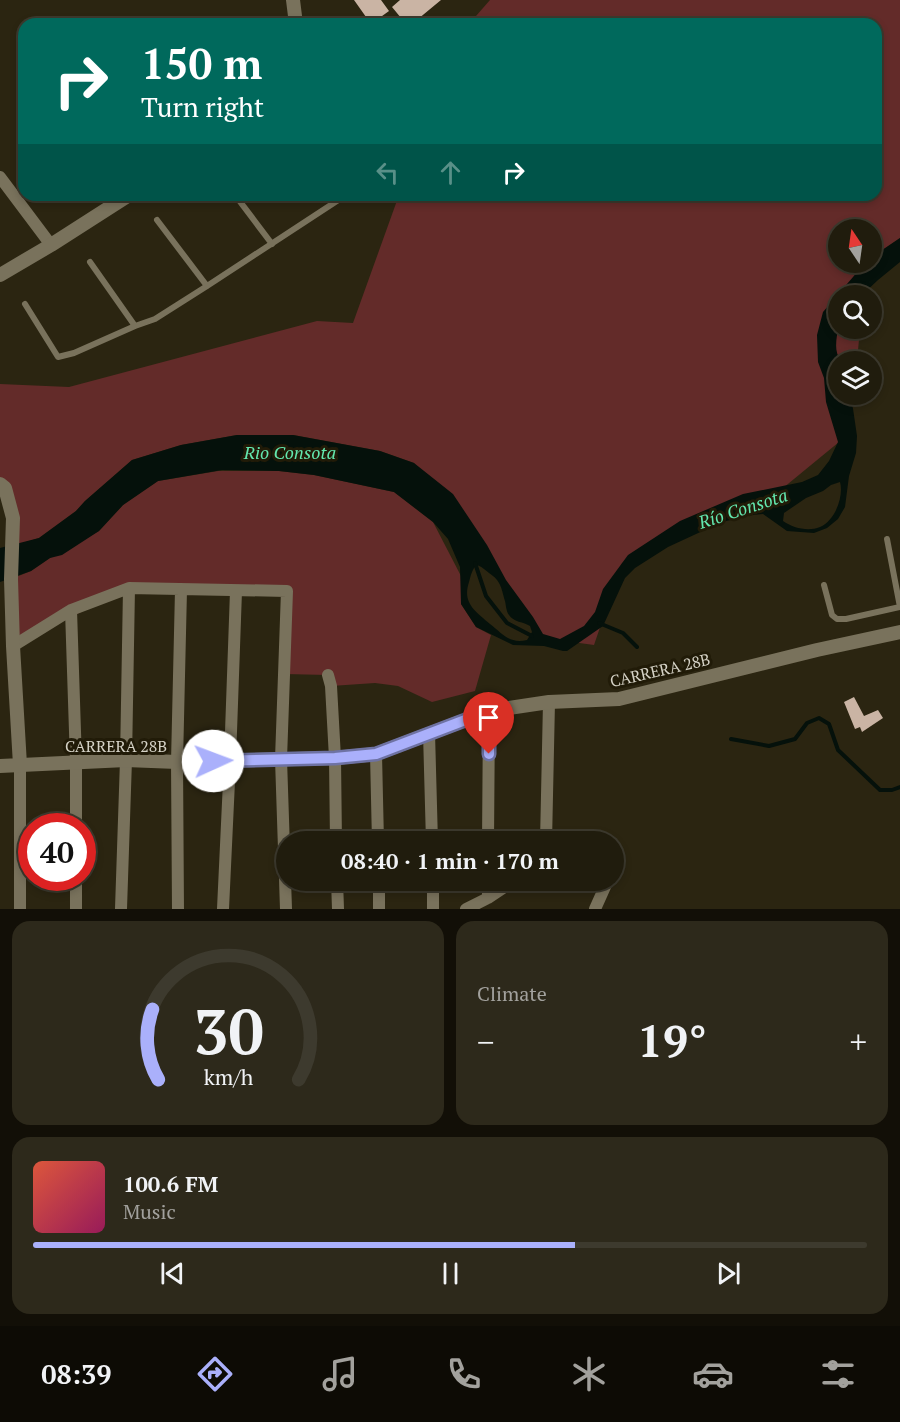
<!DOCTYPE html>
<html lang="en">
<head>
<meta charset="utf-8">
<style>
  :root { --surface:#201c0d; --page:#2d291b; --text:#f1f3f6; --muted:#a2a19d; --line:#3d3a2e; --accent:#aab0fb }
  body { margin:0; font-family:"PT Serif",serif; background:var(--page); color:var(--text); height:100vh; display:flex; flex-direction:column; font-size:22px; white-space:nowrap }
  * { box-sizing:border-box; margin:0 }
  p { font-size:20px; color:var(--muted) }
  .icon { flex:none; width:33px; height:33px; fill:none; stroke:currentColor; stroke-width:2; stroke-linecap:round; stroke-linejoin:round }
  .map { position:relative; height:909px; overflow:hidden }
  .details { display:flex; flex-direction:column; gap:12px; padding:12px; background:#120f07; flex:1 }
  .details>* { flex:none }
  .top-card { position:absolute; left:18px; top:18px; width:864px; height:183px; border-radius:18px; box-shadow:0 3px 9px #0003,0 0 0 2px var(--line); background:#00695c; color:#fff; overflow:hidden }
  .needle { width:39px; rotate:347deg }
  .controls { position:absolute; left:828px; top:219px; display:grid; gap:12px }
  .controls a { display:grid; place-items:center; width:54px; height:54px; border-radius:50%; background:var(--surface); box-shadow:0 3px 9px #0003,0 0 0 2px var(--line); font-size:30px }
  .speed { position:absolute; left:18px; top:813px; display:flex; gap:12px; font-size:30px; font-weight:700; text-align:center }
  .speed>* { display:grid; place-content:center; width:78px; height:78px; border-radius:50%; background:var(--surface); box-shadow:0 3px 9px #0003,0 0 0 2px var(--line); line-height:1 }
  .speed .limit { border:9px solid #d22; background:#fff; color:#111 }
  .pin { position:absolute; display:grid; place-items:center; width:51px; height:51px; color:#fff; margin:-62px -26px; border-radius:50% 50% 50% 0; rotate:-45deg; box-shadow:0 0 6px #0007 }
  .pin .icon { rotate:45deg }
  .me { position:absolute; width:66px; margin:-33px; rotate:88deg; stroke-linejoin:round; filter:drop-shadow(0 0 4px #0008) }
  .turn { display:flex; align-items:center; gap:21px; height:126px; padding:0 24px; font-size:27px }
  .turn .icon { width:78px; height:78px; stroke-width:2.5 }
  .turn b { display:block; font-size:42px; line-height:51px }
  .lanes { display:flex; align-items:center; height:57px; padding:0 24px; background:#0003; justify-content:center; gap:30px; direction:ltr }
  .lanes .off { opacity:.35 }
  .big { font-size:45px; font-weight:700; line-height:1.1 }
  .details .card { flex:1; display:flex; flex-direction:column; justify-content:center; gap:9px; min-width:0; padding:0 21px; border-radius:18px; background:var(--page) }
  .details .dial { align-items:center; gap:0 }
  .dial svg { height:156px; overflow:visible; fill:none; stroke:var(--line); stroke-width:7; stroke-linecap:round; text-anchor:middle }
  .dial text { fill:var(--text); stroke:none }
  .song { display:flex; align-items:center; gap:18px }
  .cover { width:72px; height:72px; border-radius:9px; background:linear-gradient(135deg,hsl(10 70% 55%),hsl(330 70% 35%)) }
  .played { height:6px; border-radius:3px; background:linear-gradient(90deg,var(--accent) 65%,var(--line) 65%) }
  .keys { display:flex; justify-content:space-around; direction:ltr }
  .heat { display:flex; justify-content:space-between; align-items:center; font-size:33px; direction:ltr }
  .details .tiles { flex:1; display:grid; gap:12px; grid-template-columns:1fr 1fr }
  .card:last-child { grid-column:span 2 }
  .trip { position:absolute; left:276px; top:831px; width:348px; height:60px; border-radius:30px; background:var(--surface); box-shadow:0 3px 9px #0003,0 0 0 2px var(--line); font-weight:700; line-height:60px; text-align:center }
  .menu { display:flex; height:96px; justify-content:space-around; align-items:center; background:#0d0b05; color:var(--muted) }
  .menu .icon { width:42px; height:42px }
  .menu .current { color:var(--accent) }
  .menu b { font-size:27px; color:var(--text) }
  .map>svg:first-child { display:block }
</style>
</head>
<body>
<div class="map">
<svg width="900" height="909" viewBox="0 0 900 909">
  <rect width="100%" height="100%" fill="#2b2511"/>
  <path fill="#632b29" d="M490,0h410v238l-28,19v-27h-34v32l28,1 -3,32 -25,1v32l22,1 -3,32 -19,1v32l16,1 -4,38 -90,74 -138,56 -28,82 -51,-7 -129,-175 -34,-12 -87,-16h-56l-56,10 -49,15 -47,41 -9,10 -37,27 -26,8 -13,-62v-100l69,3 248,-66 36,2 46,-128h477v-171h-407z
    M218,471h61l35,4 80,17 39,30 28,54v28l15,23 15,8 -16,56 -43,11 -34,-16 -23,-3 -44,3 -3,-11 -44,-1 3,-82 -158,-4 -116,58 -2,-67 20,-8 19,-13 49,-27 24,-26 35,-24z"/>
  <path fill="#05110b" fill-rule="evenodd" d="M900,238v24l-22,18 -16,15 -24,1c0,10 2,21 0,31 -1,12 -5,23 3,34l-3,1v32l13,1 6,41 -1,17 -7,23 -4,31 -7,12 -11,9 -13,5 -27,-2 -24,-17 -11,1 -30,7 -54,25 -33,21 -10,10 -22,48 -36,25h-4l-19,-5 -31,-1 -37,-18 -15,-23 -1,-37 -12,-28 -15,-17 -39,-30 -80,-17 -35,-4 -57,-1 -64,11 -35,24 -24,26 -37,24 -12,3 -19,13 -31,11v-34l39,-10 37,-27 9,-10 47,-41 49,-15 56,-10h56l87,16 34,12 39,31 34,51 19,35 27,37 10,17 17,5 24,-13 11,-14 8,-23 25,-34 52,-34 63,-27 59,-12 16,-7 11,-14 9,-19 -12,-40 -2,-24 -6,-16 -1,-27 6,-23 42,-49 7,-1v-5zM840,482c4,14 -5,39 -20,45 -12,5 -27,1 -37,-6l1,-8 22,-15 17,-7 8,-6zM477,565c5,2 7,4 12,8 12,8 12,14 16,28 1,4 1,10 4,14 4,7 15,7 21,11l2,6 -5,8c-18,4 -24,-6 -37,-16 -15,-13 -28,-21 -21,-42 2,-7 3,-13 8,-17z"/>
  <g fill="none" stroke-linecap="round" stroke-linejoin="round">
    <path stroke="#05110b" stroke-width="4" d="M475,563l11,33 21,27 25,13
      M599,623l24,10 14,14
      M731,739l38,7 26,-7 12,-16 12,-5 10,6 9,26 42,40h12l8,-3"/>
  </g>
  <path fill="#cab4a4" d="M354,0h27l8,11 -18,13z
    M400,0h41l-29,24h-6l-14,-17z
    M854,697l10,19 14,-6 5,8 -21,14 -2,-5 -5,2 -11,-27z"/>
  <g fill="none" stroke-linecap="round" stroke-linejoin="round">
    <path stroke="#79725c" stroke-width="6" d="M235,195l37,49
      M157,220l50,66
      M90,262l45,64
      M25,304l33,53 16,-4 61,-27 20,-7 52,-33 139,-91
      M887,539l13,68
      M824,585l8,30 5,4h9l54,-12"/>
    <path stroke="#79725c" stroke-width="12" d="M0,177l51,68
      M71,610l5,152v64
      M13,646l58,-36 58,-22 158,3 -6,168 5,150
      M328,675l3,11 4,72 1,84
      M429,733l3,109
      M376,754l2,88
      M488,842l1,-131
      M546,842l3,-140
      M614,870v-1
      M337,880l1,29
      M379,880v29
      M433,880v29
      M488,898v-18
      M20,909v-144
      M76,909v-31
      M121,909l5,-149 3,-172
      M178,909l-1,-147 4,-172
      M223,909l7,-149 6,-169
      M466,909l22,-11 27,-18
      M595,909l13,-29"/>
    <path stroke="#79725c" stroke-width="14" d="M293,0l3,24
      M0,275l51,-30 78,-50
      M0,484l5,4 8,30 -2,61 2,67 7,119
      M0,766l126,-6 51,2 158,-4 41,-4 113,-43 60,-9 70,-3 198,-49 83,-18"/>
  </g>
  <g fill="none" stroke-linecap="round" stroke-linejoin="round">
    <g stroke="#6e72a3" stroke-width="15">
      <path id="route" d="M213,761l122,-3 41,-4 113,-43v43"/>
    </g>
    <use href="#route" stroke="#aab0fb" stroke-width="10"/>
  </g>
  <g text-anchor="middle" stroke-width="6" stroke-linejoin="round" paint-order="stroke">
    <g font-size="16" fill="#d5d2c6" stroke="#211b08">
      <text transform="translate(660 670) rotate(-13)" y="6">CARRERA 28B</text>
      <text x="116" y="752">CARRERA 28B</text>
    </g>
    <g font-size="18" font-style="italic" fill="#63e8af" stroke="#211b08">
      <text x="290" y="459">Rio Consota</text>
      <text transform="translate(743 509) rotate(-18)" y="6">Río Consota</text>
    </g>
  </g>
</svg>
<div class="controls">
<a><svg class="needle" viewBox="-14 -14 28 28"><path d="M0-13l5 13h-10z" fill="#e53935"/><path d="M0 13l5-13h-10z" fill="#a2a19d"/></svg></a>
<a><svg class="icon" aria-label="search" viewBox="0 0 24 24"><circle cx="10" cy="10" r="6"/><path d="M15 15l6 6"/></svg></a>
<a><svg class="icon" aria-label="layers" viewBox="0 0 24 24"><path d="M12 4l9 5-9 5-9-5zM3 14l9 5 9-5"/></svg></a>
</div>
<div class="speed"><div class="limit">40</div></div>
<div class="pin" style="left:489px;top:754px;background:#d93025"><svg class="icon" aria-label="arrive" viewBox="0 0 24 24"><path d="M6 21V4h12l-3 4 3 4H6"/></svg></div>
<svg class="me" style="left:213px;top:761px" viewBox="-20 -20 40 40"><circle r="19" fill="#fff"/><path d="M0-13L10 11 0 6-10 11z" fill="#aab0fb"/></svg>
<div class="trip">08:40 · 1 min · 170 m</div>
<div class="top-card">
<div class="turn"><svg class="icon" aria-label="right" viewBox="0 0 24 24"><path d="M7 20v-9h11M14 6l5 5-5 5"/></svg><div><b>150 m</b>Turn right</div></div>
<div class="lanes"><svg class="icon off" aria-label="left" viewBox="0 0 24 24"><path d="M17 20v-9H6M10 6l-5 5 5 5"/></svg><svg class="icon off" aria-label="ahead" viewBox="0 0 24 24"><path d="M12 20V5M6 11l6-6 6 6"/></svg><svg class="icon" aria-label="right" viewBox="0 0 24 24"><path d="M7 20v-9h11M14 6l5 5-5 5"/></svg></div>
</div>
</div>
<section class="details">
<div class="tiles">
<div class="card dial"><svg viewBox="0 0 100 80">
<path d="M14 69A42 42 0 1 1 86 69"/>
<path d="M14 69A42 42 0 0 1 11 33" stroke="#aab0fb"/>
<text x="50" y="56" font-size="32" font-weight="700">30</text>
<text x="50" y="72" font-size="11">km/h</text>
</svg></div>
<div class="card"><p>Climate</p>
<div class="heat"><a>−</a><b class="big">19°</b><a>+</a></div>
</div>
<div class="card">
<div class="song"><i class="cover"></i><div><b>100.6 FM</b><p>Music</p></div></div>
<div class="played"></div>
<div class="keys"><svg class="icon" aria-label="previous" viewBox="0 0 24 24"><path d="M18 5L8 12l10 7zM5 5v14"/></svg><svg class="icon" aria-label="pause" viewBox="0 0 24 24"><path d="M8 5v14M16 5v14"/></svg><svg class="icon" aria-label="next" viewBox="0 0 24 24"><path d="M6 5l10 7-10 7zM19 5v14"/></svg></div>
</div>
</div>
</section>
<nav class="menu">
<b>08:39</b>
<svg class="icon current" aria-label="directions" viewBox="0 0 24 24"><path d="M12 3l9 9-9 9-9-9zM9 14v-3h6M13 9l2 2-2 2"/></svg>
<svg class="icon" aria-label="music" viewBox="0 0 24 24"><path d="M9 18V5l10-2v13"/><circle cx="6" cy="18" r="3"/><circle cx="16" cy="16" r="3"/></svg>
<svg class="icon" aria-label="phone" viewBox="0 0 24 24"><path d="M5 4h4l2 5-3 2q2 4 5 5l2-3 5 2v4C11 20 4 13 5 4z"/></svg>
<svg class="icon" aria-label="climate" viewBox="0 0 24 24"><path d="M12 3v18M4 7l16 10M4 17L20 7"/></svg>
<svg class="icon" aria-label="car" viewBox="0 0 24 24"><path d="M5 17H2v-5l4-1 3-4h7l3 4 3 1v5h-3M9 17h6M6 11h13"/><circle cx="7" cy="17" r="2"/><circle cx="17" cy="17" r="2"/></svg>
<svg class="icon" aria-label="filters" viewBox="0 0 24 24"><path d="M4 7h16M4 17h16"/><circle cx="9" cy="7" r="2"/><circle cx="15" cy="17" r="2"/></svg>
</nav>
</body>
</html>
